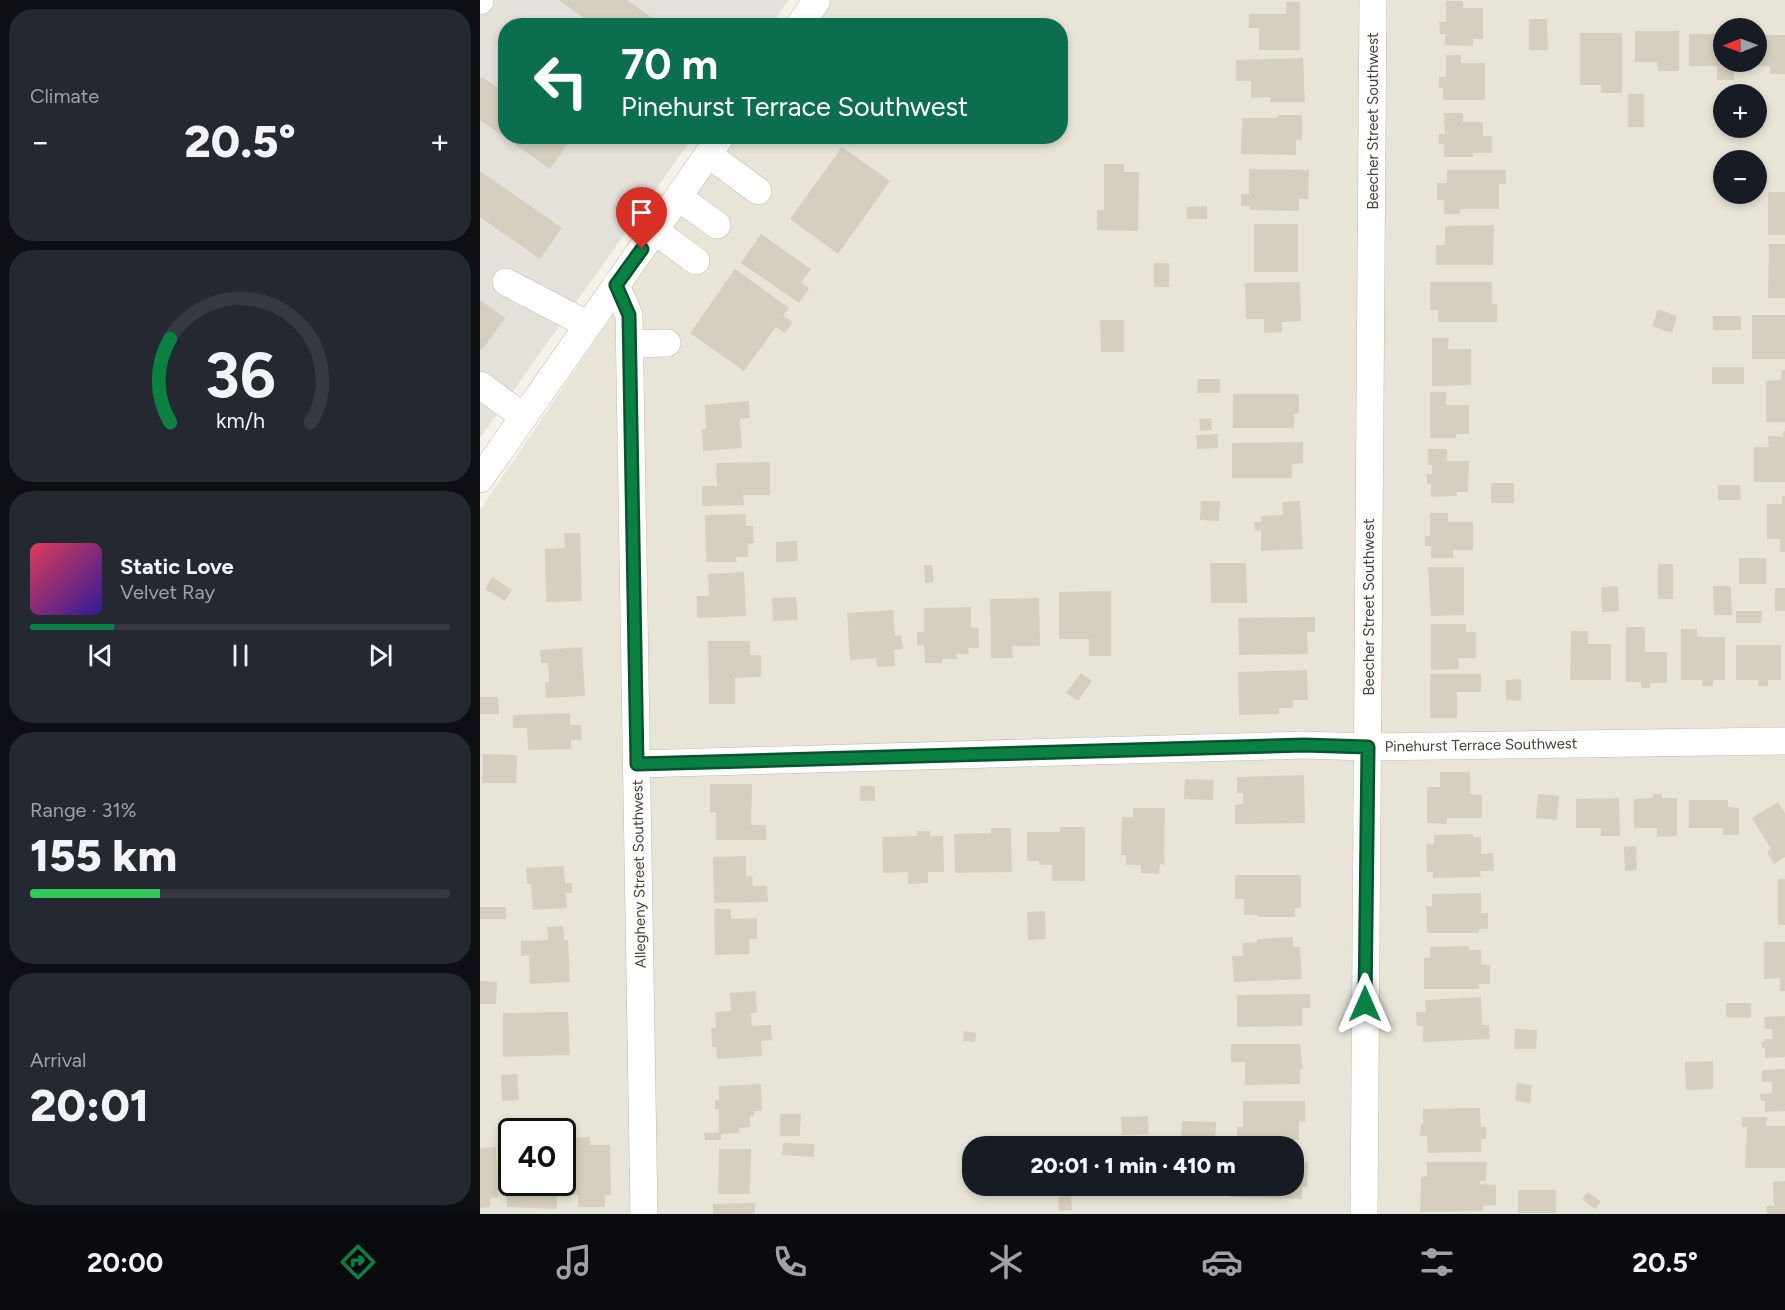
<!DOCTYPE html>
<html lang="en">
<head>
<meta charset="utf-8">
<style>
  :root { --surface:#171b24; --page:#242831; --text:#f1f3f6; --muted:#9ea1a6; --line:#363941; --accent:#0b8043 }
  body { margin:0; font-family:Figtree,sans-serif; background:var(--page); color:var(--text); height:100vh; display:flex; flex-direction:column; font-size:22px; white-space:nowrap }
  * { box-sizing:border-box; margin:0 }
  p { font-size:20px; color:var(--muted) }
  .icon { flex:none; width:33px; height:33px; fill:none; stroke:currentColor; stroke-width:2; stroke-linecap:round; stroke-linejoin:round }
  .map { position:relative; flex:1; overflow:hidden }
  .details { display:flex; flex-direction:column; gap:9px; padding:9px; background:#0d0f14; width:480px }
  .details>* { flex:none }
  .top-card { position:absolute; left:18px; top:18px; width:570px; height:126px; border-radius:24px; box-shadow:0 3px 9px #0003; background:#0b6e4f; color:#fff; overflow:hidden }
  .needle { width:39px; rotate:269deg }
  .buttons { position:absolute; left:1233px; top:18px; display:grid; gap:12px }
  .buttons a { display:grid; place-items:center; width:54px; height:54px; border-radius:50%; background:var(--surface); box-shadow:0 3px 9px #0003; font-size:30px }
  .speed { position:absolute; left:18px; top:1118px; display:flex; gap:12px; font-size:30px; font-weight:700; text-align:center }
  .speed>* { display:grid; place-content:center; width:78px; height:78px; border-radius:50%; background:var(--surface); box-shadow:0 3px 9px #0003; line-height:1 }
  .speed .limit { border:3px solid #111; border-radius:9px; background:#fff; color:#111 }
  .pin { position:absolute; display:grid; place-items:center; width:51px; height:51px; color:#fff; margin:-62px -26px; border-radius:50% 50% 50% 0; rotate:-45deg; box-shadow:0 0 6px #0007 }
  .pin .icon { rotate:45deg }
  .me { position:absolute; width:66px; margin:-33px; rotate:0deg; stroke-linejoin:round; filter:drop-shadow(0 0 4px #0008) }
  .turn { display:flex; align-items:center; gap:21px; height:126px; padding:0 24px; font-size:27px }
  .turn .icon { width:78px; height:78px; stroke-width:2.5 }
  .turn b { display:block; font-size:42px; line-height:51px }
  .big { font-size:45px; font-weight:800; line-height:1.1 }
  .details .widget { flex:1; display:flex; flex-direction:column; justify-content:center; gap:9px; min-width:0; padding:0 21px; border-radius:24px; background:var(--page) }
  .details .dial { align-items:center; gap:0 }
  .dial svg { height:156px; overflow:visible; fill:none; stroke:var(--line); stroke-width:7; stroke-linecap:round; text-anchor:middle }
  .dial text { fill:var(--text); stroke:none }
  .song { display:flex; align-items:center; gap:18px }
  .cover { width:72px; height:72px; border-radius:9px; background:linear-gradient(135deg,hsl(350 70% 55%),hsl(250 70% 35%)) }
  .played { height:6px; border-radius:3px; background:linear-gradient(90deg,var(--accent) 20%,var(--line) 20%) }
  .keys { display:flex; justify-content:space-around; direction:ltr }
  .heat { display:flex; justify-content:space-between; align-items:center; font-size:33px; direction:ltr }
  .charge { height:9px; border-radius:4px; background:linear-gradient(90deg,#34c759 31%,var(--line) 0) }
  .trip { position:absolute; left:482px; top:1136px; width:342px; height:60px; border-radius:24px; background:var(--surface); box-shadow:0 3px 9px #0003; font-weight:800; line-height:60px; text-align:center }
  .dock { display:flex; height:96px; justify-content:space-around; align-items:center; background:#090b0e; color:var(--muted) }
  .dock .icon { width:42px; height:42px }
  .dock .current { color:var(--accent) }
  .dock b { font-size:27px; color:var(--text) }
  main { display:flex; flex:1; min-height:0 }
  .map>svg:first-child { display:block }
</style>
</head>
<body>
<main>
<section class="details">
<div class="widget"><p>Climate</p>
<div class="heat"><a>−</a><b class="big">20.5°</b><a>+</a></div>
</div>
<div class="widget dial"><svg viewBox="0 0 100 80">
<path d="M14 69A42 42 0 1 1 86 69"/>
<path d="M14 69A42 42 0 0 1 14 26" stroke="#0b8043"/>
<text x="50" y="56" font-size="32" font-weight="700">36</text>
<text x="50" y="72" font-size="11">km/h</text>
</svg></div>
<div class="widget">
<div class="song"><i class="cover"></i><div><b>Static Love</b><p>Velvet Ray</p></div></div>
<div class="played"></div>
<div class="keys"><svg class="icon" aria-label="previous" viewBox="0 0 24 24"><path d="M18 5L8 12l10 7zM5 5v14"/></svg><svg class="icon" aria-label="pause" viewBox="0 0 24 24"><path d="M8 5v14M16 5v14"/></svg><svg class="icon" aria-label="next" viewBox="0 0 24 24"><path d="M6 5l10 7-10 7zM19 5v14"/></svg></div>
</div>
<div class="widget"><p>Range · 31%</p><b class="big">155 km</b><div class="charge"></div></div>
<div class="widget"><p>Arrival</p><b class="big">20:01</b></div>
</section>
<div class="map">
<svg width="1305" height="1214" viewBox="0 0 1305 1214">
  <rect width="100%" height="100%" fill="#f5f2ea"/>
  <path fill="#e8e5d8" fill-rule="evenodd" d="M345,0h960v1214h-1305v-704l253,-373 327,-1v-110l-252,-1zM1244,28h32v34h-32zM1244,94h32v34h-32zM1244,160h32v34h-32zM32,1131h50v51h-50zM492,1146h321v39h-321z"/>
  <path fill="#e4e1db" d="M0,0h309l-18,25 -265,1v110l187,1 -213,301z"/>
  <path fill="#d6cfbf" d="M79,0h68l37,26h-69z
    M966,1h17v7h20v31h-10v7l-28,-1v-11h-5l-1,-12h7z
    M806,2h14v48h-41v-22h-10v-14h37z
    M1049,19h18l1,31h-19z
    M1155,31h44v40h-21l-1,-9h-22z
    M1100,33h42v60h-21v-8h-21z
    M1209,34h35v28h10v18h-17v-14h-28z
    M1276,35h29v39h-15v-8h-24v-4h10z
    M966,55h15v8h24v37h-42v-12h-4v-11h7z
    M823,58l2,44h-35v-5l-19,1v-17h-15v-21z
    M2,77l24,16v43h61l4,3 -21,30 -70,-49v-41z
    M1148,94h16v33h-16z
    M964,113h19v9h20v14h9v17h-19v4h-29v-13h-6l1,-10h6z
    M798,115h24v25h-6v15l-55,-1 1,-36h36z
    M362,147l48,34 -52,73 -48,-35z
    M624,164h20v8h15l-1,59 -41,-1v-20h7z
    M769,169l60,1 -1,29h-9v12l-49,-1v-4h-9v-12h8z
    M967,170h59v14h-7v25h-39v5h-16v-14h-7v-17h10z
    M0,171l82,57 -22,31 -60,-42z
    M1288,192h17v43h-17z
    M727,206v13h-20l-1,-12z
    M774,224h44v48h-44z
    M1014,225l-1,40h-57v-20h9v-19z
    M281,234l50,35 -10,14 8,5 -10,15 -58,-40z
    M1289,244h16v54h-17z
    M674,263h15v24h-15z
    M255,269l54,39 -6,8 10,6 -8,11 -9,-6 -32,44 -54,-38z
    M820,282l1,39 -19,1v10l-18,1v-14h-18l-1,-36z
    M950,282h62v22h5v18h-59v-12h-8z
    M0,300l25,18 -23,32 -2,-1z
    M1178,309l19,7 -5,17 -20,-7z
    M1272,315h33v44h-33z
    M1233,316h28v14h-28z
    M620,320h24v32h-23z
    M952,338h17l-1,11h23v36l-39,1z
    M1232,367h32v17h-32z
    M1302,370h3v52h-19v-41l15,-1z
    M718,379h22v14h-23z
    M950,392h16v13h23v29h-13v4h-26z
    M753,394h66v19l-5,1v14h-61z
    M269,401l1,17 -10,1 2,29 -39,3 -1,-22h4l-1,-24z
    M731,418l1,12 -12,1 -1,-12z
    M1303,431h2v51h-31v-35h15l-1,-11 15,1z
    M738,434v14l-21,1 -1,-14z
    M823,442v21l-11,1v14h-60v-35z
    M948,449h19v12h22l-1,31h-11v4l-26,1v-13h-4v-10h5v-9h-4z
    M290,462v33h-27l1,10 -42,1v-20h15l-1,-23z
    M1011,483h23v20h-23z
    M1238,485h22l1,15h-23z
    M1302,496h3v56h-5v-13h-13v-35h15z
    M721,501h19l-1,20 -19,-1z
    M820,501l3,48 -42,2v-21l-6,1 -1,-9h7v-6l22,-1 -1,-13z
    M950,513h18v9h25v28h-20v8h-22v-12h-6v-10h5z
    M266,514v12h7l1,17 -6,1v13h-12l1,5h-31l-1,-47z
    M84,533h16l2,68 -36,1 -1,-53 20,-1z
    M317,541l1,20 -22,1v-20z
    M1259,558h27v26h-27z
    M730,563h36l1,40h-36z
    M1178,564h15v35h-15z
    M444,565h8l2,17 -9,1z
    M948,567h36v48l-33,1z
    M264,572l2,44 -49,2v-22h12l-1,-22z
    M12,577l20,13 -7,11 -20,-12z
    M1138,586l1,25 -17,1 -1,-25z
    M1233,586h18l1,29h-18z
    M1295,588h10v23h-10z
    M631,591v65h-22v-17h-30v-47z
    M316,597l2,23 -25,1 -1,-23z
    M559,598l1,48h-28l1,12h-22l-1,-59z
    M491,607v21l7,-1 1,21h-11l1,6h-13l1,5h-15v4h-17l-1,-18 -7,1v-14h7v-24z
    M413,610l2,26 6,-1 2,14 -9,1 1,16 -18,1 -1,-9 -26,2 -3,-47z
    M1256,611h26l-1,12h-25z
    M835,617v15h-8l1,22 -69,1 -1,-37z
    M951,624h35v8h10v26h-18l1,11 -28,1z
    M1146,627h19v25h22v31h-17v5h-9v-6h-15z
    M1201,629h16v8h28v43h-12v6h-11v-6h-21z
    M1091,631h17v13h23v36h-41z
    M228,641h42v14h11v22l-26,1v26h-26z
    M1256,645h45v35h-13v6h-10v-6h-22z
    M102,647l3,49 -39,2 -1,-16h4l-1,-19h-7l-1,-13z
    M827,670l1,30h-15v8h-14v6l-40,1 -1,-43z
    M601,673l11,8 -14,20 -12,-8z
    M950,674h51v18h-24v26h-27z
    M1041,679v22l-15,-1v-20z
    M0,697h18l1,17h-19z
    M90,713v12h11l1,15h-11v9l-43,1 -1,-22h-14v-13z
    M3,754l34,1 -1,28h-34z
    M960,772h30v22l12,1v23h-35v6l-20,-1v-36h13z
    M824,775l1,48 -70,1v-19l8,-1v-11h-6v-16z
    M705,779l29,1 -1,20 -29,-1z
    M230,784h42l-1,41h15v15h-50v-28l-6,1z
    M380,786h15v15h-15z
    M1058,794l21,2 -2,24 -21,-2z
    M1173,794h9v4h15v38l-20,1v-9h-23v-29l19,-1z
    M1139,798l1,38h-19v-8h-25v-29z
    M1209,800h39v7l11,1v27h-16v-7h-34z
    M1298,802l7,11v44l-11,7 -7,-12 4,-3 -19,-31z
    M653,808h32l-1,57 -4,-1 -1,10 -18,-1v-8h-15v-10h-5l1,-38h11z
    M580,827h25v54h-33v-16h-13v-4h-12v-29h33z
    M511,828h20l1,44 -57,1 -1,-39 37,-1z
    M437,831h13v5h13l1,36h-16v11l-20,1v-12l-25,1 -1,-36 35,-1z
    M993,834v3h8v17l12,-1 1,18h-14l1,6 -48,1v-6h-6l-1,-28h8v-9z
    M1156,846l1,24 -12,1 -1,-24z
    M266,856v20h6l1,10h14l1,16 -54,1 -1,-46z
    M84,866l1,17h7v10h-6l1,15 -34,2 -2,-26h-4l-1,-16z
    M755,875h66v33h-6v9h-37v-2h-14v-16h-9z
    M1298,879h7v46h-7z
    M1001,893v20h7v16h-9v4h-52l-1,-27h6v-12z
    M0,907h26v12h-26z
    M234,909h17v10l26,-1v21h-8l1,15 -35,1z
    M565,911l1,28 -18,1 -1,-28z
    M83,926l1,14h4l2,42 -40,2 -1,-29 -8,1v-15l27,-1 -1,-13z
    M813,937v10h7l2,32 -68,3 -2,-26h11l-1,-13 15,-1v-3z
    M1284,942h21v49h-5v-13l-16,1z
    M989,946v4h12v15h9v19h-11v5h-55v-31l6,-1v-10z
    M0,981l17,1 -1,22h-16z
    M276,991l1,22h-6l1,13 19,-1 1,15 -11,1 1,15 -45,3 -1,-12h-4l-1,-19h5l-1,-16 16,-1 -1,-18z
    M830,994v14h-8v18l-65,1v-32z
    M1001,997l1,28h7l1,14 -67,3v-16h-6l-1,-14h10l-1,-12z
    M1246,1003h25v15l-25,-1z
    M88,1012l2,43 -67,2v-44z
    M1305,1016v41l-20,1v-10h-3l-1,-6h4l-1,-3h9l-1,-10h-7l-1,-12z
    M1035,1029l22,1 -1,19h-22z
    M484,1031l12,2 -1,9 -12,-1z
    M751,1044h69l3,25h-3v15l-55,1v-23h-14z
    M1233,1061v28l-27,1 -1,-28z
    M1305,1069v42l-20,1v-11h-4l-1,-7 12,-1v-11h-10v-12z
    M37,1074l2,26 -17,1 -1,-26z
    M1037,1083l15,2 -2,18 -15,-2z
    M281,1084l1,27h-8v5h-4v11l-11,1v5l-18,1v6h-16l-1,-7h15v-24h-4v-9h4v-14z
    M763,1101h62v21l-6,-1v19h-62v-13h6z
    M1000,1108l1,19h5v12h-5v13l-53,1 -1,-17h-7l1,-12h2v-15z
    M300,1114h21l-1,22h-20z
    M668,1116l1,18 -27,1 -1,-18z
    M1262,1117h25l-1,9h19v42h-40l2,-41h-5z
    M702,1121l34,1 -1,24h-34z
    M110,1137v8h20l1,50h-6v12h-27v-12h-6l-2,-57z
    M303,1143l31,1v13l-32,-2z
    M16,1147l2,50 -8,1v9l-10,1v-60z
    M239,1149h32l-1,45h-32z
    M813,1161l15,1 -1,25h-5v12l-72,-2v-12h63z
    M947,1162h60l-1,19h-6v3l16,1v20l-13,1v5l-63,1 1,-35 6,-1z
    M1305,1181v33h-18l-1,-8h8l-1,-24z
    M35,1182h41l1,27 -50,-2 -1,-23z
    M1038,1190h38v23h-38z
    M1108,1192l13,10 -6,7 -13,-10z
    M591,1196l1,14 -13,1 -1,-14z
    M275,1203v11h-42v-10z"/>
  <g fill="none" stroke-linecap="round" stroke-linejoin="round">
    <g stroke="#c0bbac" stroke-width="28">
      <path id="minor" d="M0,1v-1
        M319,26l18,-26
        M228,154l50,37
        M198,197l39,28
        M175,231l41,30
        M26,282l82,43
        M136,285l13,30 15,899
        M149,344l38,-1
        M0,385l44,32
        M0,479l241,-343
        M157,764l666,-19 65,2 417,-6
        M884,1214l9,-1214"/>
    </g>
    <use href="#minor" stroke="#fff" stroke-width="27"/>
  </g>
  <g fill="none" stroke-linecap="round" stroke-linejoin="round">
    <g stroke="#07532c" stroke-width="15">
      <path id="route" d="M162,249l-26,36 13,30 8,449 667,-19 64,2 -3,257"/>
    </g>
    <use href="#route" stroke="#0b8043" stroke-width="10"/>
  </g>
  <g text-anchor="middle" stroke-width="5" stroke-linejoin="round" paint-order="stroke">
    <g font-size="15" fill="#484338" stroke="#fff">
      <text transform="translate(893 121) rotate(-90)" y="5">Beecher Street Southwest</text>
      <text transform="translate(889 607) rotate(-90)" y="5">Beecher Street Southwest</text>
      <text transform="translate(1001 745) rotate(-1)" y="5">Pinehurst Terrace Southwest</text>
      <text transform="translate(159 874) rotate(-91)" y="5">Allegheny Street Southwest</text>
    </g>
  </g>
</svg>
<div class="buttons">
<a><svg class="needle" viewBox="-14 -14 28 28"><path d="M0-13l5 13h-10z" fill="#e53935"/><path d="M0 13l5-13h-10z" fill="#9ea1a6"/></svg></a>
<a>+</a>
<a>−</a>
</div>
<div class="speed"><div class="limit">40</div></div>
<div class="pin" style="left:162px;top:249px;background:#d93025"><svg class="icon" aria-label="arrive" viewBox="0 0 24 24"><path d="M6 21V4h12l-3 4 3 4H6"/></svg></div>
<svg class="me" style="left:885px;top:1004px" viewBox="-20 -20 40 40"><path d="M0-17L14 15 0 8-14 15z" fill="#0b8043" stroke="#fff" stroke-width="4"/></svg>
<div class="trip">20:01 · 1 min · 410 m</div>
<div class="top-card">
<div class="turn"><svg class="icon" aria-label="left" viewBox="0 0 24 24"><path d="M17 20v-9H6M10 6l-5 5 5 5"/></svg><div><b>70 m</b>Pinehurst Terrace Southwest</div></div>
</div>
</div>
</main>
<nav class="dock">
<b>20:00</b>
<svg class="icon current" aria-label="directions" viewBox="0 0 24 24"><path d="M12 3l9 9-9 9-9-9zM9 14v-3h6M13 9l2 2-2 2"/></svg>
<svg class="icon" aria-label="music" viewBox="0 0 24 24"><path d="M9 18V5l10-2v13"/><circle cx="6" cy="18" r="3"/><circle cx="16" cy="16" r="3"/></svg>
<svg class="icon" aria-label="phone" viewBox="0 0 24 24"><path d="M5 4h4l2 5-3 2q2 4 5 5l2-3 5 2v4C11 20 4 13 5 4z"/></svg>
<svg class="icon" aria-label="climate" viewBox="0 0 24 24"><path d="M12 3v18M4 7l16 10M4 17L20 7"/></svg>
<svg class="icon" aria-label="car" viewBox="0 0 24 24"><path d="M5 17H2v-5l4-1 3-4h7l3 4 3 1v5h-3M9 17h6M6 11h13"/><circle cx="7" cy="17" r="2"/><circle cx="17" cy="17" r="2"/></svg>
<svg class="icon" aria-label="filters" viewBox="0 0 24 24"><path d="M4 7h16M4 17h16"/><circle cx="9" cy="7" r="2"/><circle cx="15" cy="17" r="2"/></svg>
<b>20.5°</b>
</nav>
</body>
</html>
